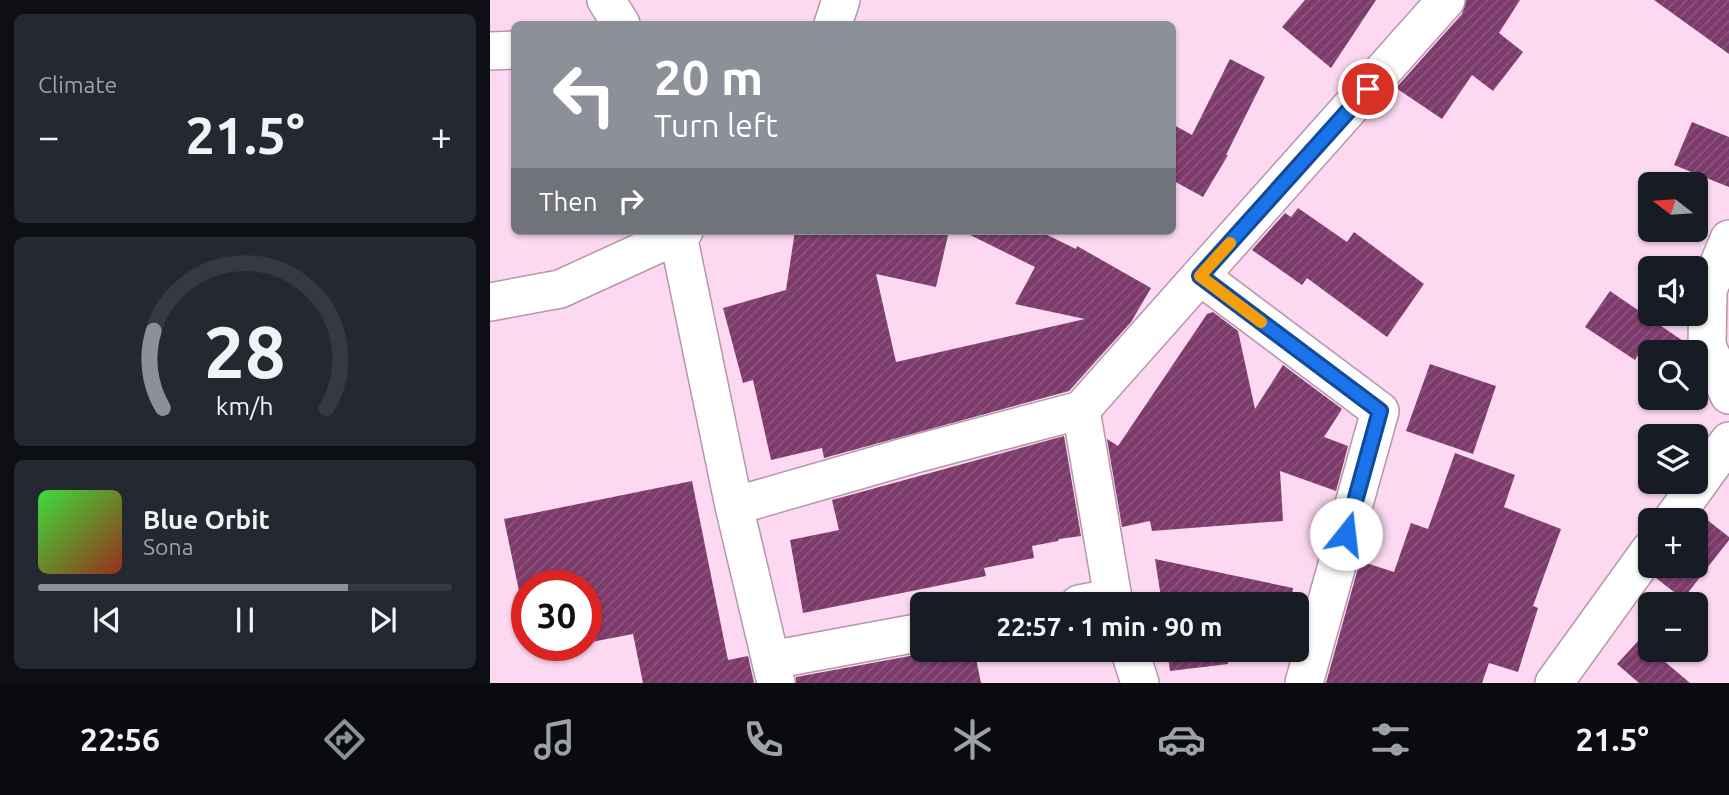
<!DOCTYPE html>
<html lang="en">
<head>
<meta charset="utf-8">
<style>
  :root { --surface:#171b24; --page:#242831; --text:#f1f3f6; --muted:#9ea1a6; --line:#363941; --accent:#8c9099 }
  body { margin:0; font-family:Ubuntu,sans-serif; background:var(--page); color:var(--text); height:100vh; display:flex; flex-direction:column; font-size:26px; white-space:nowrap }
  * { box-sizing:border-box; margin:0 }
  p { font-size:23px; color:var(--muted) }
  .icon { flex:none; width:38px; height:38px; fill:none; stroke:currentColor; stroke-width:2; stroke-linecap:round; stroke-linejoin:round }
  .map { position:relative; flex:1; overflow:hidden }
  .details { display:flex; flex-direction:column; gap:14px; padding:14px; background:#0d0f14; width:490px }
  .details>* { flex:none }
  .guide { position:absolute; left:21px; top:21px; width:665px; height:214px; border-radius:10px; box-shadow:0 2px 5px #0004; background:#8c9099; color:#fff; overflow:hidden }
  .needle { width:46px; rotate:287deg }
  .controls { position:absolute; left:1148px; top:172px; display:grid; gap:14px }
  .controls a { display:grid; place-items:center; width:70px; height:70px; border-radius:10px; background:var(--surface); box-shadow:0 2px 5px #0004; font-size:35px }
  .speed { position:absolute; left:21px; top:570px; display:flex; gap:14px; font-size:35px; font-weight:700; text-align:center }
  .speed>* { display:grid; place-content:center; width:91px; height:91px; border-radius:50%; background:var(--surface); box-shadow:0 2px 5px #0004; line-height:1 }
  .speed .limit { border:10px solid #d22; background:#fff; color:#111 }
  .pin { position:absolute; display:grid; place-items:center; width:60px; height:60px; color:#fff; margin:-30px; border:4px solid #fff; border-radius:50%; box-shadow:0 2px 7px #0007 }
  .me { position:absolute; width:77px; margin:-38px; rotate:16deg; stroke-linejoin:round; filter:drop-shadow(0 0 5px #0008) }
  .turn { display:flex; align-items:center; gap:24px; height:147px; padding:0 28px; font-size:32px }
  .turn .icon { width:91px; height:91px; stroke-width:2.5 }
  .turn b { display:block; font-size:49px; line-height:60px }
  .then { display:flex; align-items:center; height:66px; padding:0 28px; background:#0003; gap:14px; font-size:26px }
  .big { font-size:52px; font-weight:600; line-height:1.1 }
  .details .tile { flex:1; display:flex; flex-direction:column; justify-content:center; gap:10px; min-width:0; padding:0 24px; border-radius:10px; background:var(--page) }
  .details .dial { align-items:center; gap:0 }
  .dial svg { height:182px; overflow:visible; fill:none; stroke:var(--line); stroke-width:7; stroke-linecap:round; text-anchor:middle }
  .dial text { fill:var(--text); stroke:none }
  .song { display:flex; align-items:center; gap:21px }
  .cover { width:84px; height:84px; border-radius:10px; background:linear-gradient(135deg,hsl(120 70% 55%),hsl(10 70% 35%)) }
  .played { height:7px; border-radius:4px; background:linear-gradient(90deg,var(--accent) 75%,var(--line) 75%) }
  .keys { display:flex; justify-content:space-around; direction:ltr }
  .heat { display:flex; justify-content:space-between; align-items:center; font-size:38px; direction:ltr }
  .trip { position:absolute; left:420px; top:592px; width:399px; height:70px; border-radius:10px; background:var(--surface); box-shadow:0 2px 5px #0004; font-weight:600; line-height:70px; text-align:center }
  .menu { display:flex; height:112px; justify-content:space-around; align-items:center; background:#090b0e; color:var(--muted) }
  .menu .icon { width:49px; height:49px }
  .menu .on { color:var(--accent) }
  .menu b { font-size:32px; color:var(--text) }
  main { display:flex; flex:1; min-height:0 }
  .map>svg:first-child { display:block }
</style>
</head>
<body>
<main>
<section class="details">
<div class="tile"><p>Climate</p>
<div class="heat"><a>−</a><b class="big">21.5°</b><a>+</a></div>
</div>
<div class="tile dial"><svg viewBox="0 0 100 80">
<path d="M14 69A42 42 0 1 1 86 69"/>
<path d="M14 69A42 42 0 0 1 10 35" stroke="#8c9099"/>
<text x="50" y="56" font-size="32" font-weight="700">28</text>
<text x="50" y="72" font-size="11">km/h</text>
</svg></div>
<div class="tile">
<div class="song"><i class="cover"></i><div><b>Blue Orbit</b><p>Sona</p></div></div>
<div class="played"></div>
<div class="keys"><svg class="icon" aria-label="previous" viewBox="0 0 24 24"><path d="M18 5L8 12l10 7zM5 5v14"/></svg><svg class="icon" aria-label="pause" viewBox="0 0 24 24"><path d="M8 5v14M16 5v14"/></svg><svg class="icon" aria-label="next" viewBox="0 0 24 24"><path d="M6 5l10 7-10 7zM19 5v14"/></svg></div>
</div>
</section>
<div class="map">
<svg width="1239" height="683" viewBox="0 0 1239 683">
  <defs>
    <pattern id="building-hatch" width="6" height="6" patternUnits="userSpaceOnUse" patternTransform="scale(1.75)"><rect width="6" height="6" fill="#7d3b6c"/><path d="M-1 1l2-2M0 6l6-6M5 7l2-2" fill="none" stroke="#8b557d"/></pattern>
  </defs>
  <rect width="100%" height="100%" fill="#fcd9f0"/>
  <path fill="url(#building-hatch)" d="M815,0h71l-45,68 -49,-41z
    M976,0h54l-21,33 24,19 -30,39 -21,-16 -30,44 -46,-31 66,-74z
    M1164,0h75v54z
    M740,59l35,18 -39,78h2l-25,42 -31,-17v-56l20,11z
    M1202,122l37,15v50l-55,-22z
    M808,208l49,34 7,-10 70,52 -37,53 -80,-59 -5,7 -50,-35 33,-37 6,4z
    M305,231h154l-13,56 -60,-13 20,88 189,-43 -70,-15 20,-37 -73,-36h77l37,18 1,-3 74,42 -20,34 -62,69 -245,67 -2,-10 -51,12 -18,-80 -10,3 -20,-75 63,-18z
    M1120,291l76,52 1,9h-47l-5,8 -50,-33z
    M723,312l25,19 17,78 28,-44 59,44 -18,28 24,9 -12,45 -56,-20 3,50 -131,10 -2,-10 -28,6 -15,-88 11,7 89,-132z
    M940,364l66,22 -23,68 -67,-23z
    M574,436l17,100 -22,3 -1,2 -26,5 2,12 -50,10 2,8 -183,37 -13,-73 49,-10 -7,-30z
    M965,453l60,22 -11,32 57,22 -28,77 5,2 -20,64 -29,-9 -7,20h-156l34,-122 34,11 17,-49 17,6z
    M202,481l36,179 20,-4 6,27h-111l-10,-49 -47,9v-57h-59v43l-23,-110z
    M1211,515l28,22v3l-46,59 -27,-21 9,-13h31v-42z
    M665,559l138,29 -2,16h-129z
    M1150,639l10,10 40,34h-51l-22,-19z
    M443,649h41l7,34h-185v-6l130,-24z
    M677,649h59l2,15 -58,7z"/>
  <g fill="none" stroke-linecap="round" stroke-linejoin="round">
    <g stroke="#b796ac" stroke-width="40">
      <path id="minor" d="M116,0l15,24
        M343,24l8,-24
        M0,51l24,-1
        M194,231l-6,4 56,271 42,177
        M1239,239l-21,51 -1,56 22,49
        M0,302l70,-13 118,-54 -1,-4
        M244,506l181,-52 166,-44
        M1182,520l57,-79
        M589,604l33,-6
        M624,604l-33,-194 119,-134
        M639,649l11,34
        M281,660l151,-28
        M814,683l76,-272 -180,-135 246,-276
        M1064,683l96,-133"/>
    </g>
    <use href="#minor" stroke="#fff" stroke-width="37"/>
  </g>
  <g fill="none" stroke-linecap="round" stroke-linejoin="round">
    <g stroke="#114b97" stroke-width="18">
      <path id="route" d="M856,534l34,-123 -180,-135 168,-187"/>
    </g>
    <use href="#route" stroke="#1a73e8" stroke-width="12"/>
    <path stroke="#f59e0b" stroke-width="12" d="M740,243l-30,33 61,46"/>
  </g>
</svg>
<div class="controls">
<a><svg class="needle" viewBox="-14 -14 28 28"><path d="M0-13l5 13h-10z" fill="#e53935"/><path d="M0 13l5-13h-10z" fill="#9ea1a6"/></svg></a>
<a><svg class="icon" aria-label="sound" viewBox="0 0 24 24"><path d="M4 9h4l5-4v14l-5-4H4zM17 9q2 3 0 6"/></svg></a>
<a><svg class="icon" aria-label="search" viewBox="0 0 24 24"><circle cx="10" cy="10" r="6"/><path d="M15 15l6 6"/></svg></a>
<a><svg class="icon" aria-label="layers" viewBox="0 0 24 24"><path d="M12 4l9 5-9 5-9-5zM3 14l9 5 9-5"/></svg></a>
<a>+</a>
<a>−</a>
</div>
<div class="speed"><div class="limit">30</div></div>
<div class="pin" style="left:878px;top:89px;background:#d93025"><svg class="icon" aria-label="arrive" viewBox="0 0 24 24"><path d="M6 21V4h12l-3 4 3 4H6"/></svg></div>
<svg class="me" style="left:856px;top:534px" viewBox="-20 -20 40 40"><circle r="19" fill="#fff"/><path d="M0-13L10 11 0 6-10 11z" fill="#1a73e8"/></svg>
<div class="trip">22:57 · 1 min · 90 m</div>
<div class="guide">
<div class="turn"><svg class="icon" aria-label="left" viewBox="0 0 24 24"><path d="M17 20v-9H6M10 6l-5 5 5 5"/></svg><div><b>20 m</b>Turn left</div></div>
<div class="then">Then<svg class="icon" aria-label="right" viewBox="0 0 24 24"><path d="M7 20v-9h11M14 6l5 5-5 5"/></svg></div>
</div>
</div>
</main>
<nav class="menu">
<b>22:56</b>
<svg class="icon on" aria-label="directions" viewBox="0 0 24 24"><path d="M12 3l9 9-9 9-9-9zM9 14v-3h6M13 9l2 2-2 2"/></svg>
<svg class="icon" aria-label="music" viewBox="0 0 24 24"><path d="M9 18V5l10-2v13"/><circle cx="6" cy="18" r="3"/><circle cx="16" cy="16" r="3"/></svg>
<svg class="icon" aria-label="phone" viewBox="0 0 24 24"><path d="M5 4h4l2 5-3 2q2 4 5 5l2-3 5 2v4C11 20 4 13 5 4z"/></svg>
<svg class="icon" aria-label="climate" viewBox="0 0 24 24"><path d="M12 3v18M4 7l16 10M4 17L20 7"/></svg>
<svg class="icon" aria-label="car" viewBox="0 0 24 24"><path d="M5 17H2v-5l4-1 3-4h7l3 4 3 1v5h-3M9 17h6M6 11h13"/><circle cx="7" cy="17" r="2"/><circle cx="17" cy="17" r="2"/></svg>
<svg class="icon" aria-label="filters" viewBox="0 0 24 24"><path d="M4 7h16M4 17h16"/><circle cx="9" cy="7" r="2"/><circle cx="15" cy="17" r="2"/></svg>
<b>21.5°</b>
</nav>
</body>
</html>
